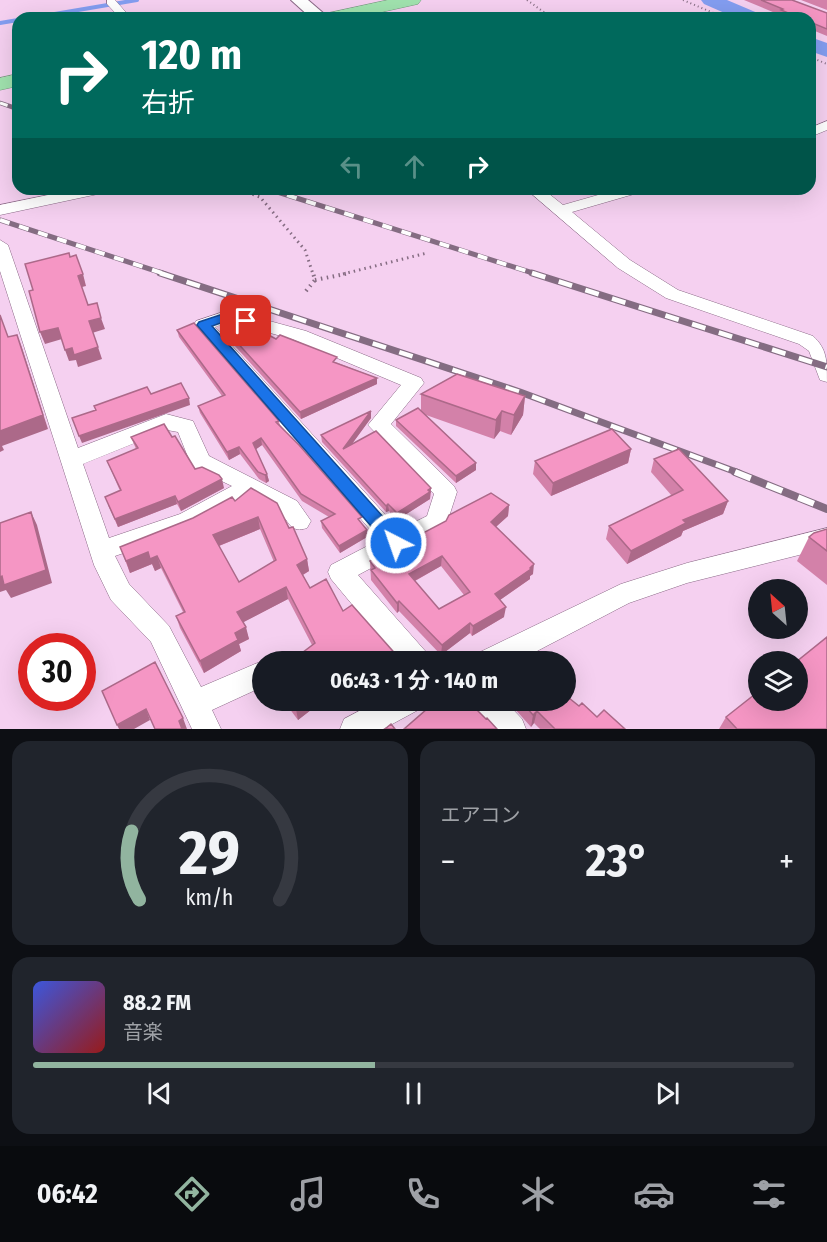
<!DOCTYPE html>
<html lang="ja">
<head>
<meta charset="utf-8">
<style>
  :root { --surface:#171b24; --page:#20242c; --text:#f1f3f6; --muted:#9ea1a6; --line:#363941; --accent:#91b49f }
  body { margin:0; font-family:"Fira Sans Condensed","Noto Sans JP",sans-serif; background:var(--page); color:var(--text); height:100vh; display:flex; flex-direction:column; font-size:22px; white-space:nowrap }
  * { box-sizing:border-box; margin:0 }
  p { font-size:20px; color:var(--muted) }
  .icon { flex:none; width:33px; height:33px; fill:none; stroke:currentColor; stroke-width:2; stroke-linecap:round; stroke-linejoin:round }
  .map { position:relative; height:729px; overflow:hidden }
  .side { display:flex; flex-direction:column; gap:12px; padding:12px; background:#0d0f14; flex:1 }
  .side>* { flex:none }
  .banner { position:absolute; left:12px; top:12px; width:804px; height:183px; border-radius:18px; box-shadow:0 6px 24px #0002; background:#00695c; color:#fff; overflow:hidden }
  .needle { width:39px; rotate:333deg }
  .buttons { position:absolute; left:748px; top:579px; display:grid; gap:12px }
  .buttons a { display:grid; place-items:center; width:60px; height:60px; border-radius:50%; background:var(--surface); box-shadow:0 6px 24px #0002; font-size:30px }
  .speed { position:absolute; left:18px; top:633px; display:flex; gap:12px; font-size:30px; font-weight:700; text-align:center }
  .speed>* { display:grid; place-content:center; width:78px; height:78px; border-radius:50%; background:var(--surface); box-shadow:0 6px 24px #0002; line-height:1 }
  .speed .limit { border:9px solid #d22; background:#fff; color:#111 }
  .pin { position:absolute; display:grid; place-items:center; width:51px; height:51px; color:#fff; margin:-26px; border-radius:12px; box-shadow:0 3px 9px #0006 }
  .me { position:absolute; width:66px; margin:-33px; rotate:319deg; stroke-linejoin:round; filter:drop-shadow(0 0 4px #0008) }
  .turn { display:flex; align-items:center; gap:21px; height:126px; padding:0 30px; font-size:27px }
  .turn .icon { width:78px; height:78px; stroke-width:2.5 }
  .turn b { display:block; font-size:42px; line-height:51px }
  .lanes { display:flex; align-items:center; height:57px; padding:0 30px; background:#0003; justify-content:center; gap:30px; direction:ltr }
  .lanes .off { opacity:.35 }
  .big { font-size:45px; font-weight:700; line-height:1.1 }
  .side .tile { flex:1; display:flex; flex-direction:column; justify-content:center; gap:9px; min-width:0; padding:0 21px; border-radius:18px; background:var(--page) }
  .side .dial { align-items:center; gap:0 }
  .dial svg { height:156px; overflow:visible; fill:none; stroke:var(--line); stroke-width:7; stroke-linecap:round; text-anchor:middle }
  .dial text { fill:var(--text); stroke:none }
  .song { display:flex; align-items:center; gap:18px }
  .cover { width:72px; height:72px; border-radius:9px; background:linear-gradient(135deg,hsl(230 70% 55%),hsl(0 70% 35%)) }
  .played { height:6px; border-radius:3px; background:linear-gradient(90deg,var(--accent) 45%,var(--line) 45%) }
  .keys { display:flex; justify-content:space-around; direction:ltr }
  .heat { display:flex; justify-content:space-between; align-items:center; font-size:33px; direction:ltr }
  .side .tiles { flex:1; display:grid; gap:12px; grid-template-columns:1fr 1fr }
  .tile:last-child { grid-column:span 2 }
  .trip { position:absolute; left:252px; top:651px; width:324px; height:60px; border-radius:30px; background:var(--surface); box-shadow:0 6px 24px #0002; font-weight:700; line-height:60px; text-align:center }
  .menu { display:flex; height:96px; justify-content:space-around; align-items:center; background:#090b0e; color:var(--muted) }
  .menu .icon { width:42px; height:42px }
  .menu .current { color:var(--accent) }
  .menu b { font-size:27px; color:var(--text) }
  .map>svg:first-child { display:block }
</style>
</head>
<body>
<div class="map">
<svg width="827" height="729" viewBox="0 0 827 729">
  <rect width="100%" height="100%" fill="#f5d0f0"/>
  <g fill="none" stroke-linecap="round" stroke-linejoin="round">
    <path stroke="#839df0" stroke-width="4" d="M31,18l106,-18
      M0,23l18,-3"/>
    <path fill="#839df0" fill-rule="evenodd" d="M701,0h26l33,14 3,4h-27l-32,-14z
      M810,37l17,6v14l-17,-6z"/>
    <g stroke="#8a6986" stroke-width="1">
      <path id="street" d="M107,0h8l16,18h-11l-13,-14z
        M827,121v9l-17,7v-9z
        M77,189h29l-8,5 -98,21v-10z
        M526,189h17l20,16 56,-16h25l-3,3 -69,20 58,48 48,30 135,46c14,13 14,24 14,46l-7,-2 -11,-29 -10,-7 -133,-46 -48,-30z
        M0,240l8,5 70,203 88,-34 27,7 16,35 88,45 14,20 -4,7c-16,5 -16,-4 -26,-14 -7,-7 -20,-12 -29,-17l-56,31 -81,28 14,28 40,42 32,61 61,-26 1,1 -1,25 -50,23 9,19h-29l-41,-87 -40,-42 -17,-35 -94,-294zM167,430l11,2 14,35 40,19 -52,28 -71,24 -26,-74z
        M229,310l77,21 115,47 3,5 -33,41 63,62 3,6 -12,37 -87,46 69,78 3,9h-30l-69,-83 -3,-7 3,-7 48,-25 -185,-215 2,-4zM230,322l62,17 109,46 -33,40 66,69 -7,22 -28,14 -184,-203z
        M827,528v20l-140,35 -58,20 -113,59h-41l3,-9 143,-69 66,-21z
        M380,700h44l-4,9 -37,20h-43l4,-10z
        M470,700h34l18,19 4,10h-33l-19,-20z"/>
    </g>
    <g stroke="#8a6986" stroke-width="2">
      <path id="secondary" d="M291,0h17l21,18h-18z"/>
    </g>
    <g stroke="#749a7d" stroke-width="1">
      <path id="highway" d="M388,0h33l-3,4 -63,14h-34l3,-4z
        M18,74v12l-18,4v-12z"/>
    </g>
    <path stroke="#856c82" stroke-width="2" stroke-dasharray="1 3" stroke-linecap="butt" d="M527,0l25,18
      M683,0l42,18
      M810,57l17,7"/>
    <path stroke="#856c82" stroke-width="3" stroke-dasharray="1.5 4" stroke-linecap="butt" d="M237,189l23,8 45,53 8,24
      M343,274l84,-21"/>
    <path stroke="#856c82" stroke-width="4" stroke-dasharray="1.5 4.5" stroke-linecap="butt" d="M315,280l35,-7
      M306,291l9,-11 -2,-7"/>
    <use href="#street" fill="#fff" fill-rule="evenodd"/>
    <use href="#secondary" fill="#fff" fill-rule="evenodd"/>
    <use href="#highway" fill="#a0e2ae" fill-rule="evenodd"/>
    <g stroke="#846c82" stroke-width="4.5">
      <path id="rail-far3" d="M0,103l18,6"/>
    </g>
    <g stroke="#846c82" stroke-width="5">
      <path id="rail-far2" d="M268,189l268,85
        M0,220l165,54"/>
    </g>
    <g stroke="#846c82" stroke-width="7">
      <path id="rail-far1" d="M160,273l360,119 219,81
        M532,273l295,94"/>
    </g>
    <g stroke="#846c82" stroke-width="8">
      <path id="rail" d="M735,472l92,37"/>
    </g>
    <use href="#rail-far3" stroke="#fefefe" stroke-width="3" stroke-dasharray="8" stroke-linecap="butt"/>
    <use href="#rail-far2" stroke="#fefefe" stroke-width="4" stroke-dasharray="10" stroke-linecap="butt"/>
    <use href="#rail-far1" stroke="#fefefe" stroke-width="4.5" stroke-dasharray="14" stroke-linecap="butt"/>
    <use href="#rail" stroke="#fefefe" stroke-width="6" stroke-dasharray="17" stroke-linecap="butt"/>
  </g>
  <path fill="#d381a9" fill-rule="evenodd" d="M744,0h48l35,13v23l-17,-7v-11h-26l-5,-2 1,-1z
    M801,0h26v10z
    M224,328l52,11 101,39v6l-76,35 -76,-84z
    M177,330l102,91 1,5 87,104v7l-27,16 -18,-25 -1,-7 8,-4 -27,-16 -40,-56 -6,4 11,25 2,7 -3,2 -7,-4 -19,-25 -11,6 -29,-47 -2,-7 24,-10 -43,-59z
    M421,394l104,2 -2,19 -12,20 -11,-4 -6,8 -68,-24 50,48v7l-20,13 -60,-57v-6l25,-10z
    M371,411v7l-19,26 79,44 -1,11 -33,21 -8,-9 -3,1 -64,-70 -1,-7z
    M131,437h41l23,32 29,19 -43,23 -4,-7 -59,23 -10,-22 12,-14 -13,-30 29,-12z
    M631,449l-3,14 -77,33 -18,-22 2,-13z
    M654,459l74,42 -5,13 -40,17 -2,5 -54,28 -21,-25 3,-13 63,-30 -21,-24z
    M235,501l54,27 18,31 2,12 -6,4 7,13 33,23 56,47 -87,-13 -24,-46 -45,23 6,17 -10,5 2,7 -37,22 -24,-45 -4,-12 7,-4 -22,-44 -6,3 -3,-7 -22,9 -10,-26zM260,529l14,33 -35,20 -20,-36z
    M509,505l-1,11 -12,11 37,47 -3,2v3l-30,21 4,17 -32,19 -2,-3 -29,22 -42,-44 -2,2 -26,-33 -1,-19zM441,566l23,29 -25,14 -24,-28z
    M827,529v56l-30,-24 12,-24z
    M283,700h33l-1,1 1,5 -18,14z
    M507,700h52l4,3 16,3 18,11 28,12h-85l-6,-6 -3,4z
    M726,717l101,12h-108z"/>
  <path fill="#ac6989" d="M83,274l3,12 -4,1 -4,-11z
    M101,318l4,11 -13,4 -3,-12z
    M58,328l4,11 -17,5 -5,-12z
    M17,335l5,13 26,81 -46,17 2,4 -4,2v-21z
    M98,347l4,12 -24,8 -2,-7 -7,1 -4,-11 7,-2z
    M377,378v6l-76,35 -1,-7z
    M525,396l-2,19 -12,20 3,-20z
    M189,398l1,7 -108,38 -3,-7z
    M371,411v7l-28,38v-7z
    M502,411l-2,20 -6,8 2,-19z
    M261,438l1,7 -7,5 -2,-7z
    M239,447l1,7 -11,6 -2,-8z
    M631,449l-3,14 -77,33 2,-13z
    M476,463v7l-20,13v-7z
    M267,474l2,7 -3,2 -1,-8z
    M222,479l2,9 -43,23 -3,-9z
    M431,488l-1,11 -33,21v-7z
    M175,496l2,8 -59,23 -3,-8z
    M728,501l-5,13 -40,17 -2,5 -54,28 4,-13 52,-31z
    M388,504l1,7 -3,1v-6z
    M509,505l-1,11 -18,16 1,-10z
    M31,512l6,13 15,58 -41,15 -5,-8 -6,2v-15z
    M258,517l2,12 -44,18 -3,-12z
    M367,530v7l-27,16 -1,-7z
    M148,552l4,12 -22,9 -4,-12z
    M157,556l4,12 -6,3 -5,-12z
    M442,556l-1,10 -32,18v-10z
    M307,559l2,12 -10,6 -2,-12z
    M534,564l-1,10 -3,2v3l-36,25 1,-10z
    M286,587l2,12 -48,25 -3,-12z
    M399,601v10l-2,2v-10z
    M506,607l-2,10 -32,19 1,-10z
    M470,623v10l-29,22 1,-10z
    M246,627l3,12 -10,5 2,7 -37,22 -4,-12 35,-28z
    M306,700h10l-1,1 1,5 -18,14 -2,-11z
    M146,709l4,11 -16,9h-15l-2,-4z
    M537,711l-3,12 -3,4 2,-12z
    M183,718l4,11h-5l-3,-8z"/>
  <path fill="#f596c4" stroke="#ac6989" stroke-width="1.5" fill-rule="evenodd" d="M761,0h31l35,13v16l-17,-7v-4h-10l-19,-8 2,-1z
    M69,253l1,4 6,-2 7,19 -5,2 10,29 9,-2 4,15 -12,3 9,26 -24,8 -2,-7 -7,2 -7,-22 -18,4 -11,-41 4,-1 -8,-26z
    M0,315l8,22 9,-2 26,80 -43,16z
    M194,323l85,98 -3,1 23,23 63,72 -4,2 9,11 -28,16 -18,-25 14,-7 -34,-20 -40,-56 -8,5 14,31 -2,1 -7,-3 -19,-25 -12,5 -29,-46 27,-11 -48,-65z
    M231,324l4,2 3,-2 18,11 5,-4 15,8 4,-4 57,22 -4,5 44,16 -77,34 -76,-84z
    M457,374l68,22 -11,19 -12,-4 -6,9 -75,-26z
    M181,383l8,15 -110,38 -7,-18 24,-8 -2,-4 53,-19 4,7z
    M418,408l58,55 -20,13 -60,-56z
    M371,411l-28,38 33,-18 55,57 -3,2 2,2 -33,21 -9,-9 -2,2 -65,-71z
    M164,424l8,13 3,-1 20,33 7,-2 17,8 3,4 -44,23 -3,-6 -60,23 -10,-22 16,-7 -14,-29 31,-13 -7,-11z
    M612,429l19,20 -78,34 -18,-22z
    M679,449l49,52 -45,19 3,3 -55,28 -22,-25 74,-36 -29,-31z
    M251,488l26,15 12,25 4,-1 14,32 -10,6 13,23 16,-9 17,32 9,-6 47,53 -5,4h-104l25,-19 -29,-56 -49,25 9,15 -11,6 3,7 -38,21 -24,-45 9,-4 -28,-56 -7,3 -2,-7 -22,9 -6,-14 73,-29 39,-21 3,4zM258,517l18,43 -37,22 -26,-47z
    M491,493l18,12 -18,17 43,42 -4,4 1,1 -36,25 11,13 -33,19 -3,-3 -28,22 -43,-44 -2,2 -26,-33 4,-2 -5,-7 76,-40 3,-6zM442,556l28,36 -31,17 -30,-35z
    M31,512l15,58 -42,15 -2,-9 -2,1v-54z
    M827,529v22l-18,-14 5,-4z
    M827,637v92h-90l-11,-12 33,-26v9h39v-38h-2z
    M155,662l28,56 -4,3 3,8h-27l-9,-20 -29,16 -15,-34z
    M569,698l10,8 3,-3 15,14 7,-7 21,19h-70l-18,-18 -4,4 -13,-15h39l4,3z
    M289,700h17l-10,9z
    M432,700h28l9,10h8l9,9 1,-1 10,11h-93l24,-21 -2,-3z
    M391,724l4,5h-10z"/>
  <path fill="#1a73e8" stroke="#114b97" stroke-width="1.5" d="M229,312l22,6 2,3 -7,4 -17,-5 -17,6 190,212 2,5 -2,5 -6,2 -6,-2 -193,-223 2,-3z"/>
</svg>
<div class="buttons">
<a><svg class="needle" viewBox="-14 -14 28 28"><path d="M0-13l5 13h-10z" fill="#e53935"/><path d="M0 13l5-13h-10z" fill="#9ea1a6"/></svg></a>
<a><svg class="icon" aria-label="layers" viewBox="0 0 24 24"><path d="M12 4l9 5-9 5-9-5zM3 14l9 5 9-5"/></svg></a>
</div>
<div class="speed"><div class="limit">30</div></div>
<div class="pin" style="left:246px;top:321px;background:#d93025"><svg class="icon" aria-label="arrive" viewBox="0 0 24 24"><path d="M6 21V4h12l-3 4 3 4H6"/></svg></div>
<svg class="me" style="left:396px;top:543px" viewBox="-20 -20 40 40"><circle r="17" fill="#1a73e8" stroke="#fff" stroke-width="3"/><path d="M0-11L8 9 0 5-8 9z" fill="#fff"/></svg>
<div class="trip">06:43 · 1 分 · 140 m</div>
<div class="banner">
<div class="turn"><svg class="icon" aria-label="right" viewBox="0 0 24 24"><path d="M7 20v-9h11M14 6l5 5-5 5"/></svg><div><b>120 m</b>右折</div></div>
<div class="lanes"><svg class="icon off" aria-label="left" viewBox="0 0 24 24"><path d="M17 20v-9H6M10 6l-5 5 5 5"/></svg><svg class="icon off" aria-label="ahead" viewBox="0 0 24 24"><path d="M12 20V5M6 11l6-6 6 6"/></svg><svg class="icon" aria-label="right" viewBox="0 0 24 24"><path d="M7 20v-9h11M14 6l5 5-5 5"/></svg></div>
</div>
</div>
<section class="side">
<div class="tiles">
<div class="tile dial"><svg viewBox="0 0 100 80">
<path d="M14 69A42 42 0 1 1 86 69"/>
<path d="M14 69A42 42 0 0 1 10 34" stroke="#91b49f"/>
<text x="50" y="56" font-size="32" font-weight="700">29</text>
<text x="50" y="72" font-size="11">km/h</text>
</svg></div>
<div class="tile"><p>エアコン</p>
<div class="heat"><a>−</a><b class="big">23°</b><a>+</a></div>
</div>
<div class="tile">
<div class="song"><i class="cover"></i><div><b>88.2 FM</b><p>音楽</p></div></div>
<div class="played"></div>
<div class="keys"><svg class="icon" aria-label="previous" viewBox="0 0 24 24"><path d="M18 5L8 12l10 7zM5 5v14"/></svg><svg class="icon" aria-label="pause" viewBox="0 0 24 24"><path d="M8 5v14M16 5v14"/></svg><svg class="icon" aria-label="next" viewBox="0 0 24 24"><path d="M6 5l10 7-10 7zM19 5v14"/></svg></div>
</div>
</div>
</section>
<nav class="menu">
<b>06:42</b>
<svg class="icon current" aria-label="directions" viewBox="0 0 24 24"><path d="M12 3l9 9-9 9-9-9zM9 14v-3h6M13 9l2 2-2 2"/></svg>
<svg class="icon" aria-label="music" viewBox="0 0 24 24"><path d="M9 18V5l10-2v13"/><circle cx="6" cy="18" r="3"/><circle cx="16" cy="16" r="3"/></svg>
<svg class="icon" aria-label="phone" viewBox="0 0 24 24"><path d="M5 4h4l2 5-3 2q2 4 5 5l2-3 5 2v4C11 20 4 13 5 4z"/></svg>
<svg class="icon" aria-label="climate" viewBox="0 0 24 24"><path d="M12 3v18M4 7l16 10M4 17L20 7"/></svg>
<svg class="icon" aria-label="car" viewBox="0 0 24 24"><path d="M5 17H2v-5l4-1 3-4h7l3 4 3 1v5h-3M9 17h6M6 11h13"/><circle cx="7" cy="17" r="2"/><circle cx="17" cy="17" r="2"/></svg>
<svg class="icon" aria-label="filters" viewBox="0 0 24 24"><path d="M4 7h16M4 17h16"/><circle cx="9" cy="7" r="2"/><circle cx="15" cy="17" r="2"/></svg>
</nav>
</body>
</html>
